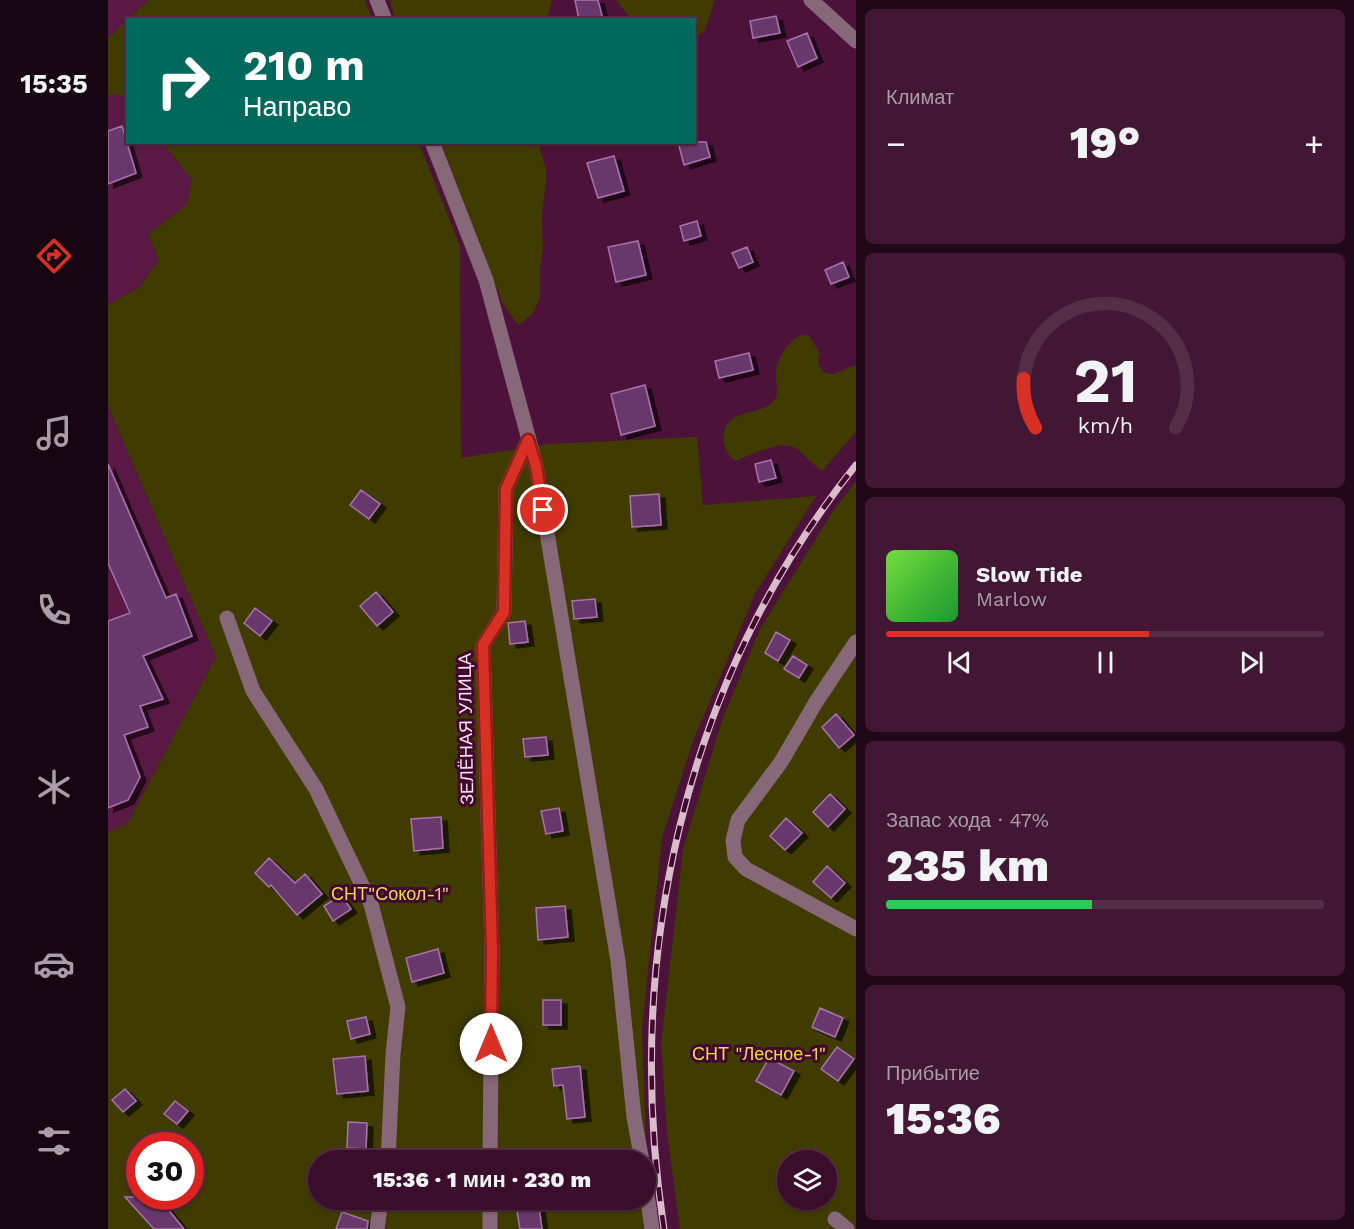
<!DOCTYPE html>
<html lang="ru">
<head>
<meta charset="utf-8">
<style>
  :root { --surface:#3a0e2b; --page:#411733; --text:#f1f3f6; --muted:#ab9ca9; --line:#542e47; --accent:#d93025 }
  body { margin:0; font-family:"Work Sans",sans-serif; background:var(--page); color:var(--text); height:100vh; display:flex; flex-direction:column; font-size:22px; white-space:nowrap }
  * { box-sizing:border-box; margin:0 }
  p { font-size:20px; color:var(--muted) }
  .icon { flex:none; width:33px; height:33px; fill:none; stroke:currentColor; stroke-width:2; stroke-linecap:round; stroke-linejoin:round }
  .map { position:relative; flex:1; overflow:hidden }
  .side { display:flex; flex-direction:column; gap:9px; padding:9px; background:#200818; width:498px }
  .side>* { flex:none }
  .top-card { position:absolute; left:18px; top:18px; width:570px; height:126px; border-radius:0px; box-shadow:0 2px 4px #0004,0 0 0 2px var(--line); background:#00695c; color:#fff; overflow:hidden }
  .buttons { position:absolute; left:669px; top:1150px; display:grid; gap:12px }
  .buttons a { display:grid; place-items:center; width:60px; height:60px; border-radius:50%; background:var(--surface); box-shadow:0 2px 4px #0004,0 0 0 2px var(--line); font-size:30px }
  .speed { position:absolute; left:18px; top:1132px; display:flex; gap:12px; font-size:30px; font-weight:700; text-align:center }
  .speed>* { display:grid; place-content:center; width:78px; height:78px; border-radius:50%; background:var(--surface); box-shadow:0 2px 4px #0004,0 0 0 2px var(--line); line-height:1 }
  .speed .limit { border:9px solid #d22; background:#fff; color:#111 }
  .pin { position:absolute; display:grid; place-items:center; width:51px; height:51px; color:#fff; margin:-26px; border:3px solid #fff; border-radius:50%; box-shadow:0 2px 6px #0007 }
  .me { position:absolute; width:66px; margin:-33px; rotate:0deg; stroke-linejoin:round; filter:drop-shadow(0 0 4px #0008) }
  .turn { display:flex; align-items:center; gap:21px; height:126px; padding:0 18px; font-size:27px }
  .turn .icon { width:78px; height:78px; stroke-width:2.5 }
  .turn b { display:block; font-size:42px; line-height:51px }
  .big { font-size:45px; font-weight:800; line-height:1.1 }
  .side .tile { flex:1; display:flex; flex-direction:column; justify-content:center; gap:9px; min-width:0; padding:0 21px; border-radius:9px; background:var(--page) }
  .side .dial { align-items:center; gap:0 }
  .dial svg { height:156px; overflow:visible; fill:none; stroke:var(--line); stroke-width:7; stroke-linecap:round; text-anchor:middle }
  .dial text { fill:var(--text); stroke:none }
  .song { display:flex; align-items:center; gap:18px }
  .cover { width:72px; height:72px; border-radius:9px; background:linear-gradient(135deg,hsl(100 70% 55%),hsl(130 70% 35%)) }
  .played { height:6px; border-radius:3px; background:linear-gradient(90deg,var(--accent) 60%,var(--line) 60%) }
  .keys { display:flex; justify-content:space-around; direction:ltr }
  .heat { display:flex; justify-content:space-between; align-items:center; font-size:33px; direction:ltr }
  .charge { height:9px; border-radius:4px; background:linear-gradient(90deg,#34c759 47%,var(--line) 0) }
  .trip { position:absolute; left:200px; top:1150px; width:348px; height:60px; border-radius:30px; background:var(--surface); box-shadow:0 2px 4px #0004,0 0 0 2px var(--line); font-weight:800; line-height:60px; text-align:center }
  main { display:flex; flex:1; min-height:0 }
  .tabs { display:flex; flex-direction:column; width:108px; justify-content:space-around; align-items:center; background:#170611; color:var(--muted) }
  .tabs .icon { width:42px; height:42px }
  .tabs .current { color:var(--accent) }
  .tabs b { font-size:27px; color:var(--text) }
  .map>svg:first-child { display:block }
</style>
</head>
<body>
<main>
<nav class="tabs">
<b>15:35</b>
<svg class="icon current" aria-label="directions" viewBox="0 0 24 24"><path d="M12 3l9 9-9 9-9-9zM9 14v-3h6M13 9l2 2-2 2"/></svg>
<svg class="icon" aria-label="music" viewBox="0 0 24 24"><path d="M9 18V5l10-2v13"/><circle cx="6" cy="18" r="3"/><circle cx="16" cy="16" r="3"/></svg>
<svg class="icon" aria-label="phone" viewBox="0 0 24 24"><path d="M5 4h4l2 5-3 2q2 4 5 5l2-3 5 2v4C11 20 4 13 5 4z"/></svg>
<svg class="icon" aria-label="climate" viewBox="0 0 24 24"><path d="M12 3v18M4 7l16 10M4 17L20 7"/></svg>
<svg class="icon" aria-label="car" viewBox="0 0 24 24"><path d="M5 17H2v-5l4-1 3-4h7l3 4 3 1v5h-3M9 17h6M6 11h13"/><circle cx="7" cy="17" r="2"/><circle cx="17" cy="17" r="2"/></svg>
<svg class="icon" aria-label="filters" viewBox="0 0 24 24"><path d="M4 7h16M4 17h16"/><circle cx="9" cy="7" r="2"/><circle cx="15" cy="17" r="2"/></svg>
</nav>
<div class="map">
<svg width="748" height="1229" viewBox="0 0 748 1229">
  <defs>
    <filter id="shadow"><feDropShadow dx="6" dy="4" stdDeviation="0" flood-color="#0009"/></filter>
  </defs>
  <rect width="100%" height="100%" fill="#4d1239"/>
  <path fill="#5a1844" d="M0,0h41l-41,38z
    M10,94l9,5 1,43 35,1 29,37 -5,24 -39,31 11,24 -19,28 -32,18v-210z
    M0,406l108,251 -89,167 -19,8z"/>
  <path fill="#403b01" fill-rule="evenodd" d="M41,0h216l7,19h-244z
    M282,0h162l-5,19 -152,1z
    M508,0h99l-10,30 -10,9 -1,-19 -63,-1z
    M19,20v79l-9,-5 -10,1v-57z
    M55,143h256l41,103 1,212 87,-14 149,-7 6,68 113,-9 -61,98 -62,147 -31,97 -20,191 4,116 12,84h-550v-397l19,-8 89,-167 -108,-251v-101l32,-18 19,-28 -11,-24 39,-31 5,-24zM32,1146h50v51h-50zM210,1161h327v39h-327z
    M333,143h97l8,25v14l-4,33 1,34 -3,18v31l-8,16 -13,11 -5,-5 -12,-18z
    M693,335l8,1 11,17c-4,9 0,22 13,21 6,-1 16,-7 23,-9v67l-34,39c-9,-6 -16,-15 -25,-22 -15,-11 -46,6 -61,12 -6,-3 -11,-11 -12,-18 -4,-39 37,-23 51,-44 4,-7 1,-15 1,-23 0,-16 11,-34 25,-41z
    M748,481v748h-176l-13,-96 -6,-89 22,-195 39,-129 38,-91 73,-118zM680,1161h38v39h-38z"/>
  <path fill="#68386c" stroke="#a773ab" stroke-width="1.5" filter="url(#shadow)" d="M467,0h23l5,20h-24z
    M668,16l4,17 -27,5 -3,-17z
    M699,33l10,25 -19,9 -11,-26z
    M14,126l14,47 -28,11v-53z
    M570,142h28l4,15 -26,8z
    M506,156l10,35 -26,7 -11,-35z
    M589,221l4,15 -17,5 -4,-15z
    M530,241l8,34 -30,7 -8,-35z
    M639,247l6,15 -14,6 -7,-15z
    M735,262l6,15 -18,7 -6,-14z
    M641,353l4,17 -34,8 -4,-17z
    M537,385l10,41 -34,9 -10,-41z
    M663,460l5,18 -17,4 -4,-18z
    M0,464l58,134 10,-4 16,42 -49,20 20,43 -23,7 8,21 -24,8 16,42 -12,23 -20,8v-187l22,-8 -22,-50z
    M253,490l19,14 -11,15 -19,-14z
    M551,494l2,31 -29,2 -2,-31z
    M268,592l17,20 -16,14 -17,-20z
    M487,599l2,18 -23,2 -2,-18z
    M147,608l17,13 -12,15 -16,-13z
    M417,621l3,21 -18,2 -2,-21z
    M668,632l14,8 -12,21 -13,-8z
    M685,656l14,9 -8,13 -15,-9z
    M728,714l18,21 -15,13 -17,-21z
    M438,737l2,18 -23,2 -2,-18z
    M722,794l15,15 -17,18 -15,-15z
    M451,808l4,23 -17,3 -5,-23z
    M333,817l2,31 -29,3 -3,-32z
    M678,818l16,15 -17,17 -15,-14z
    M161,858l26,25 10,-9 17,20 -25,21 -26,-30 -2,2 -14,-14z
    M719,866l18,17 -14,15 -18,-16z
    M233,895l10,14 -18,12 -9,-15z
    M457,906l3,31 -30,3 -2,-32z
    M330,949l6,24 -32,9 -6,-24z
    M435,1000h18v25h-18z
    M712,1008l23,10 -8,19 -23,-10z
    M258,1017l4,17 -19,5 -4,-18z
    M729,1047l17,12 -16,22 -17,-12z
    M257,1056l3,35 -31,3 -4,-35z
    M661,1058l25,13 -13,24 -25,-14z
    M472,1066l5,51 -18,2 -4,-34 -9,1 -2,-17z
    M17,1089l11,12 -13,11 -11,-12z
    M67,1101l13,10 -11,13 -13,-10z
    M240,1122l19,1 -1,26 -19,-1z
    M17,1197h33l26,32h-30z
    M407,1200h23l4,29h-22z
    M234,1212l26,9 -1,8h-31z"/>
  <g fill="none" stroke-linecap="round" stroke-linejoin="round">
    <path stroke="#866878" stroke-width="15" d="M269,0l8,20
      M703,0l45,41
      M324,142l54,138 50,186 82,495 16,156 8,44
      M119,618l26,73 63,98 55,115 27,103 -5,47 -5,107
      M748,642l-40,60 -35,60 -43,58 -5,20 2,17 11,12 110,60
      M382,1161l2,-211 -9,-305 21,-33 2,-123 22,-49
      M537,1180l7,49
      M727,1219l12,10
      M269,1229l4,-29
      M382,1229v-29"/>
    <g stroke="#d9bbcc" stroke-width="7">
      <path id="rail" d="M556,1229c-41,-270 19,-549 192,-764"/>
    </g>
    <use href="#rail" stroke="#41052f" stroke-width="4.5" stroke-dasharray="14" stroke-linecap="butt"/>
  </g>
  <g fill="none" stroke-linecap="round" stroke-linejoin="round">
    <g stroke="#8d1f18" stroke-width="15">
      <path id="route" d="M383,1044l1,-94 -9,-305 21,-33 2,-123 22,-49 8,26 7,44"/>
    </g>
    <use href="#route" stroke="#d93025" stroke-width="10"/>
  </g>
  <g text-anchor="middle" stroke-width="6" stroke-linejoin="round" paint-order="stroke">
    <g font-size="18" fill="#fde6f2" stroke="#41052f">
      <text transform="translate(358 729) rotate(-91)" y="6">ЗЕЛЁНАЯ УЛИЦА</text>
    </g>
    <g font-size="18" fill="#ecdf44" stroke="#41052f">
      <text x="282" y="900">СНТ"Сокол-1"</text>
      <text x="651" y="1060">СНТ "Лесное-1"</text>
    </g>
  </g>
</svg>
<div class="buttons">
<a><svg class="icon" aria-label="layers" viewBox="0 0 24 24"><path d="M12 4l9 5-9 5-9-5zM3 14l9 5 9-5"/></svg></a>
</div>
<div class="speed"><div class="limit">30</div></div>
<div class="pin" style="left:435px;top:510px;background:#d93025"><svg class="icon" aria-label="arrive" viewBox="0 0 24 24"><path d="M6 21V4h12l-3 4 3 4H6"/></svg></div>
<svg class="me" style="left:383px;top:1044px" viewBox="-20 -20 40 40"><circle r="19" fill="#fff"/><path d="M0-13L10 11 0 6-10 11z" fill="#d93025"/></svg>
<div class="trip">15:36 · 1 мин · 230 m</div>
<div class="top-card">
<div class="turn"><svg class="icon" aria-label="right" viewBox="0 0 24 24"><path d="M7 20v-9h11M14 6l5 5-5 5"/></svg><div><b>210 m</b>Направо</div></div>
</div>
</div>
<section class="side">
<div class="tile"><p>Климат</p>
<div class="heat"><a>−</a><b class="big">19°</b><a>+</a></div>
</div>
<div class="tile dial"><svg viewBox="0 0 100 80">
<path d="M14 69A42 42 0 1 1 86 69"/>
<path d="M14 69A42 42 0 0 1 8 44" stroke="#d93025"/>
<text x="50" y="56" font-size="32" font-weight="700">21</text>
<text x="50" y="72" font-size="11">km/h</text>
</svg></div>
<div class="tile">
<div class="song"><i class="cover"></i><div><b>Slow Tide</b><p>Marlow</p></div></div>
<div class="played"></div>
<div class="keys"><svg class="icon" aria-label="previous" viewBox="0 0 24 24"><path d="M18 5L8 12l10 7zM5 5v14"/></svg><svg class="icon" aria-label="pause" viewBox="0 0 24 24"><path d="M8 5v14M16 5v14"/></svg><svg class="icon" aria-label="next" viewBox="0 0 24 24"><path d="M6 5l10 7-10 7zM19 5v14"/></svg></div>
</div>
<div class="tile"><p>Запас хода · 47%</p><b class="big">235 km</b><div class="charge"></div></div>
<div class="tile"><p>Прибытие</p><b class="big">15:36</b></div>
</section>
</main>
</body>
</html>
